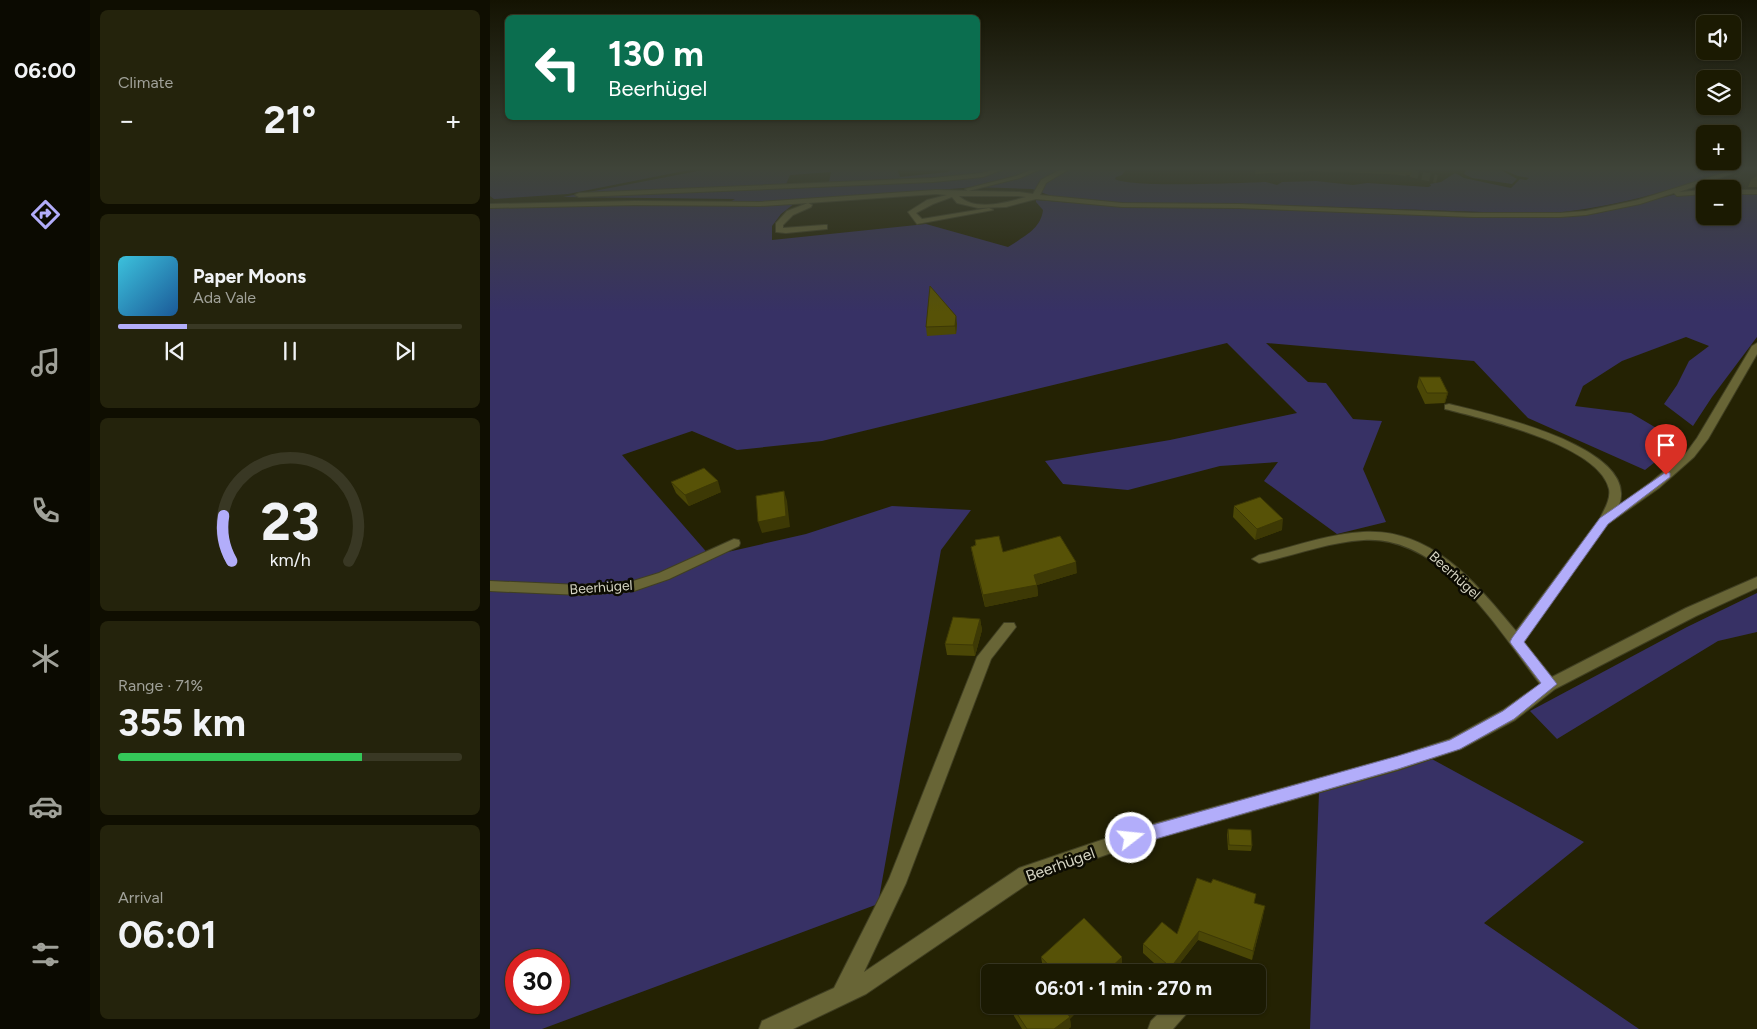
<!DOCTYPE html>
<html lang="en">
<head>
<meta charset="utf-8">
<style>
  :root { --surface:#1b1a02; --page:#24230c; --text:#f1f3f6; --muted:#a0a199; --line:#393824; --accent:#b2adfa }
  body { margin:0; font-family:Figtree,sans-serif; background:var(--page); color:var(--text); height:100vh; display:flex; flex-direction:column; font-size:19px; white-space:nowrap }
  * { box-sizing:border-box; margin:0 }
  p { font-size:16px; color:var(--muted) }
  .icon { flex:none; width:28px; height:28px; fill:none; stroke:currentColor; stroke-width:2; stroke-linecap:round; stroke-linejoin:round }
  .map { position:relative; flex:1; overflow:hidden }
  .panel { display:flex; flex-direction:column; gap:10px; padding:10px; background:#0f0e01; width:400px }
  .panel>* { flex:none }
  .banner { position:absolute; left:15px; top:15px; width:475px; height:105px; border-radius:8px; box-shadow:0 1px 4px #0004,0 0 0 1px var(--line); background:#0b6e4f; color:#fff; overflow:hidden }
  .buttons { position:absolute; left:1206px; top:15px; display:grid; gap:10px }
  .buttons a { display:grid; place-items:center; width:45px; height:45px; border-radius:8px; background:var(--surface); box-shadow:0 1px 4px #0004,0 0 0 1px var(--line); font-size:25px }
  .speed { position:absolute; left:15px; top:949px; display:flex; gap:10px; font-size:25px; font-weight:700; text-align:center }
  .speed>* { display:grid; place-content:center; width:65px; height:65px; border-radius:50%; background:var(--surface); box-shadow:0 1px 4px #0004,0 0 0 1px var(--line); line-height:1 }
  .speed .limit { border:8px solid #d22; background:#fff; color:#111 }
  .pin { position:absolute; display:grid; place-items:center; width:42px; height:42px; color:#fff; margin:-51px -21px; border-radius:50% 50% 50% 0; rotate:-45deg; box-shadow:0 0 5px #0007 }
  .pin .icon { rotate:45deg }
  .me { position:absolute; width:55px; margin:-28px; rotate:74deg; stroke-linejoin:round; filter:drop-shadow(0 0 4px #0008) }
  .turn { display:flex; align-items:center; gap:18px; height:105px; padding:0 20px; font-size:22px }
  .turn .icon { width:65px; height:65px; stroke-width:2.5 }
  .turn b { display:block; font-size:35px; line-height:42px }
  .big { font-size:38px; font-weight:700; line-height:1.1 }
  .panel .card { flex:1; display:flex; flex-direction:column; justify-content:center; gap:8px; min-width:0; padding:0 18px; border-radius:8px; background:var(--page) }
  .panel .dial { align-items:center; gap:0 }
  .dial svg { height:130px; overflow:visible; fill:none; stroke:var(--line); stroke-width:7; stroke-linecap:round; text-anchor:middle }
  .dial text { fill:var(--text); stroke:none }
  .song { display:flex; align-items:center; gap:15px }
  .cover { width:60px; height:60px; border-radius:8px; background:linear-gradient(135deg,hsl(190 70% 55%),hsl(210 70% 35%)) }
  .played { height:5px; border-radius:2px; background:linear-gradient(90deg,var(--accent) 20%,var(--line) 20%) }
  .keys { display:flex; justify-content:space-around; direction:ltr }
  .heat { display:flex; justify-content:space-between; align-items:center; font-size:28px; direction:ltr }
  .charge { height:8px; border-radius:4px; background:linear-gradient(90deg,#34c759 71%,var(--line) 0) }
  .trip { position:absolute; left:491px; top:964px; width:285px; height:50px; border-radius:8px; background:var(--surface); box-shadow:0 1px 4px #0004,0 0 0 1px var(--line); font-weight:700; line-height:50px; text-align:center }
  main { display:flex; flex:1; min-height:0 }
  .tabs { display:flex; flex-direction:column; width:90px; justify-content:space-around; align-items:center; background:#0b0a01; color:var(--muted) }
  .tabs .icon { width:35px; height:35px }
  .tabs .selected { color:var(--accent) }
  .tabs b { font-size:22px; color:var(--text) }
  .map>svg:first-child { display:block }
</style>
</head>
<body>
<main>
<nav class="tabs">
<b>06:00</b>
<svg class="icon selected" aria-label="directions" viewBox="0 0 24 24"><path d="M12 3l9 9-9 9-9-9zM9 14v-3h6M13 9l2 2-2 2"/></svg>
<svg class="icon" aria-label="music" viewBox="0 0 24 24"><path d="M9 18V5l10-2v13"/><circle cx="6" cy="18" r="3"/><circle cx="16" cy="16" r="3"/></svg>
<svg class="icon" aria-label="phone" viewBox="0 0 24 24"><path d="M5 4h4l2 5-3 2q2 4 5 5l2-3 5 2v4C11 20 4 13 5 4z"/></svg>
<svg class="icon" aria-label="climate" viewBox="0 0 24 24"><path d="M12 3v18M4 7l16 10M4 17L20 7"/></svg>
<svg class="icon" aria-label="car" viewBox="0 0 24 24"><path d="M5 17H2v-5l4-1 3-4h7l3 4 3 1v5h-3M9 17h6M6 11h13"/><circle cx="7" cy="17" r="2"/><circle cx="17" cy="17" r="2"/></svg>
<svg class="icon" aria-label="filters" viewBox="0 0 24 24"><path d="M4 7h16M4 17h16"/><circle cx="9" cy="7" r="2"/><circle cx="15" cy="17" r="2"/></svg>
</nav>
<section class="panel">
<div class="card"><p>Climate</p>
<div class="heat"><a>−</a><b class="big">21°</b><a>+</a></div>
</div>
<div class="card">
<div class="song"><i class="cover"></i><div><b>Paper Moons</b><p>Ada Vale</p></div></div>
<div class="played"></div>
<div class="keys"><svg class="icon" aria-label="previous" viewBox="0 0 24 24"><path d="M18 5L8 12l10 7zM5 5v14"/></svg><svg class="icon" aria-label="pause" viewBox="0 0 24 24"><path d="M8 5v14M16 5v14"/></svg><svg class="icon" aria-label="next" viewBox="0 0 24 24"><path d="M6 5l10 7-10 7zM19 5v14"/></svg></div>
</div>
<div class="card dial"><svg viewBox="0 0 100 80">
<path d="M14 69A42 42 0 1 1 86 69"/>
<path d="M14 69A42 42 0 0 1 9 41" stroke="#b2adfa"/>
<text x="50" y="56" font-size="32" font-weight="700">23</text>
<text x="50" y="72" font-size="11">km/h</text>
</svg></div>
<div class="card"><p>Range · 71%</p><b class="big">355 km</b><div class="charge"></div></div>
<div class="card"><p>Arrival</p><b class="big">06:01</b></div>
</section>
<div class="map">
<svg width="1267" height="1029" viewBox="0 0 1267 1029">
  <rect width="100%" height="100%" fill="#242203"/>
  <path fill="#373165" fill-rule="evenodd" d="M0,168h209l-131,26 -74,5 -4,-3z
    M223,168h184l3,9 48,-5 4,-4h175l-5,7 -6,2 -1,2c16,9 125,4 151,3l11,3 5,-3 34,-1 37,4 14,-2 61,4 3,-1 -1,-2 11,-2 14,-9 9,5 47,10 9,-9 6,1 3,-2 -11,-2 -19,-8h240c-65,21 -130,42 -200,46l-261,-9 -152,-2 -69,-5 -25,-9 -56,-2 -185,14 -61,1 5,-3 -172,-2zM341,172l-3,15 -44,2 6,-14z
    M982,168l29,2 16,9 -5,5 -40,-6 -8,-4 2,-4z
    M1215,193v23h27l1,-23h24v144l-45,60 -19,29 -29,-22 13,-19 12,-24 20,-15 -23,-9 -64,24 -39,25 -8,20 56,7 49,29 -35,28 -117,-52 -54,-57 -208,-18 42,39 18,1 27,36 29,2 -19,48 23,53 -49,12 -73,-53 14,-19 -58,4 -92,24 -65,-6 -18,-23 125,-21 127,-27 -70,-70 -405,98 -85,9 -45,-19 -70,24 88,101 96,-22 86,-28 79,4 -30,40 -63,354 -336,125h-52v-823l305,-3 -14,11 -9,12v14l154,-16 82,23c15,-10 33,-18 35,-37l-7,-8v-2l89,7h72l218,8 115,2 65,-3 78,-19zM26,960h43v42h-43z
    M1267,593v39l-39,9 -161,98 -27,-28 157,-84z
    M940,758l154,84 -100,81 155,106h-329l9,-237z"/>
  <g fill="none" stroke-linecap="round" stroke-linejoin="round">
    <path stroke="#3f3d20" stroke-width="8" stroke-dasharray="8 4" stroke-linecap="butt" d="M897,168l50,11"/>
    <g stroke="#403f22" stroke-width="2">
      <path id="minor" d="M508,168h9l-24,9 -50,5 -354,15 -4,-2 4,-2 354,-15 49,-5z
        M545,168h8l-23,10 -52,13 -3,-2 51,-13z
        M573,168h8l-25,15 -6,12 82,8 117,1 234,9h87l26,-2 52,-11 101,-32h9l-69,24 26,-2v4l-28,2 -3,-3 -34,11 -54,11 -26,2h-87l-234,-9 -117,-1 -86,-8 -30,8 -28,1 -21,-5 -5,-6 -19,7 -17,9 6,6 67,-11 4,2 -76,14 -9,-12 19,-12 20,-5 -11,-1 -128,9 4,2 -1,2 -18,8 -10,10v3l41,-3h3v4l-41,4 -10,-1v-9l11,-12 21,-8 -48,3 -125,-1 -145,3v-4l145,-3 125,1 176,-12 83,2 14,2 8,-14zM469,196h60l7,1c-18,5 -51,15 -67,-1z
        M616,168h7l-3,2z
        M1242,190h25v4h-25z
        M1267,343v11l-49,85 -14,18 -35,31 -51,36 -84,118 28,35 134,-69 71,-31v11l-61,28 -141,73 -40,31 -54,29 -63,21 -267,76 -99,35 -166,113 -73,35h-34l3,-8 72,-33 55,-109 88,-222 27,-34h10l2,4 -25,32 -85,224 -42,89 155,-104 112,-38 267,-74 52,-17 53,-29 37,-26c-43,-56 -97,-148 -176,-144 -36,2 -71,16 -105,23l-7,-4 7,-4c34,-8 69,-21 104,-23 69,-4 113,51 153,99l84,-113c4,-8 11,-19 9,-29 -10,-44 -125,-70 -164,-80v-4l4,-1c37,9 192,43 170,101l32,-23 35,-29 11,-15 55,-92z
        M244,539l5,1 1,3 -1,3 -70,33 -35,12 -53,4 -91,-4v-10l91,4 52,-4 26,-8z
        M677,1005h24l-3,7 -15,17h-25l3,-8z"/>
    </g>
    <use href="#minor" fill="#686536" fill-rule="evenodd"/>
  </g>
  <path fill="#4b4706" d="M762,168h161l-2,7 -99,-4 -57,3 1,-5z
    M1267,176v11h-9l3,-7z
    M467,324l-1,10 -29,2 -1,-9z
    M929,377l29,16 -3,10 -20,1 -8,-17z
    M181,482l50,10 -32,14 -13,-13z
    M744,506l48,24 -27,10 -22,-23z
    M485,540l28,12 74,21 -40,12 1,11 -53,11 -12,-49 -2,-11 4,-2z
    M490,619l2,11 -7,26 -28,-1 -2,-11z
    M738,829l24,17 -1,5 -23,-1 -1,-15z
    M721,883l45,11 -2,9 9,13 -11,44 -54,-20 -25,32h-9l-21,-19v-9l34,-10z
    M551,957h81v10l-5,5h-70l-4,-4z
    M522,1006l58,13 1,8 -3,2h-46l-8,-13z"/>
  <path fill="#3d3905" d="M466,316l1,8 -1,10 -1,-8z
    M957,393h1l-3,10 -1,1z
    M228,481l3,11 -32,14 -4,-11z
    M294,491l3,10 3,26 -28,6 -4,-11z
    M793,519l-1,11 -27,10 2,-11z
    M586,562l1,11 -40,12 1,11 -53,11 -2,-12 51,-20z
    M490,619l2,11 -7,26 -2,-11z
    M775,906l-2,10 -11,44 1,-9z
    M709,931l-1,9 -25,32h-6z
    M632,957v10l-5,5h-11z
    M583,1005h11l-14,14 1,8 -3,2h-14l12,-17z"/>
  <path fill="#575207" stroke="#3d3905" d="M1267,176v4h-6z
    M440,286l26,30 -1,10 -29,1z
    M929,377h21l8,16h-21z
    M214,468l14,13 -33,14 -14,-13z
    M294,491l2,25 -28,6 -2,-26z
    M770,497l23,22 -26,10 -23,-23z
    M509,536l4,16 57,-16 16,26 -42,13 3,10 -54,10 -12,-48 5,-2 -1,-5z
    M463,617l27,2 -7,26 -28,-1z
    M738,829l23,1 1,16 -23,-1z
    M707,878l14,5 2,-4 43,15 -2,9 11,3 -12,45 -54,-20 -32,41 -2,-2 2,-6 -24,-20 19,-22 15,12z
    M594,918l38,39 -16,15h-51l-14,-15z
    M524,1005h59l-7,7 4,5 -16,12h-27l-15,-23z"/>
  <linearGradient id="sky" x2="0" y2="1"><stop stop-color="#141302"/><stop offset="0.54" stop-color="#3f4439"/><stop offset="1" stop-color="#3f4439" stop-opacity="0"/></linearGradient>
  <rect width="1267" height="312" fill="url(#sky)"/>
  <path fill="#b2adfa" stroke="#7470a2" d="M1176,472l4,1v4l-62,47 -84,118 33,42 -43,35 -54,30 -62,20 -267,77 -6,-2 -3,-6 3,-5 6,-2 267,-75 52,-16 53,-29 38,-28 -29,-38 -2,-3 2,-4 88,-120z"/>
  <g text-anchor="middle" stroke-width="5" stroke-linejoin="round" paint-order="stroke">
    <g font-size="14" fill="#d6d5c4" stroke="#0c0b02">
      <text transform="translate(965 575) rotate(42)" y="5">Beerhügel</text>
      <text transform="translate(111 587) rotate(-4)" y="5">Beerhügel</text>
    </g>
    <g font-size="16" fill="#d6d5c4" stroke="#0c0b02">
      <text transform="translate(570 864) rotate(-20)" y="6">Beerhügel</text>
    </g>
  </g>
</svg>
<div class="buttons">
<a><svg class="icon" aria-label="sound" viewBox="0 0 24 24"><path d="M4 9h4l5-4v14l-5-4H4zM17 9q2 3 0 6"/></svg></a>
<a><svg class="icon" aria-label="layers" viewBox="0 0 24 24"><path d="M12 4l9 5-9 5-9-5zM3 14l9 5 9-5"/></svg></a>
<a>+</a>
<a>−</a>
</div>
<div class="speed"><div class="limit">30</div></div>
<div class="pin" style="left:1176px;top:475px;background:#d93025"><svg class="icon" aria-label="arrive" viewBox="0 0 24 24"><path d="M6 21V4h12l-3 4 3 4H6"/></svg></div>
<svg class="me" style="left:641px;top:838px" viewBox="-20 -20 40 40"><circle r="17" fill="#b2adfa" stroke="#fff" stroke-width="3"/><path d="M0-11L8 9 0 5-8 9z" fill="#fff"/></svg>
<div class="trip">06:01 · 1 min · 270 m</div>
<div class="banner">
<div class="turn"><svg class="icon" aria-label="left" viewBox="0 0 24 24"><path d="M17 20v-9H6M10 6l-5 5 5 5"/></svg><div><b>130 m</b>Beerhügel</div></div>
</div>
</div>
</main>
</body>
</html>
